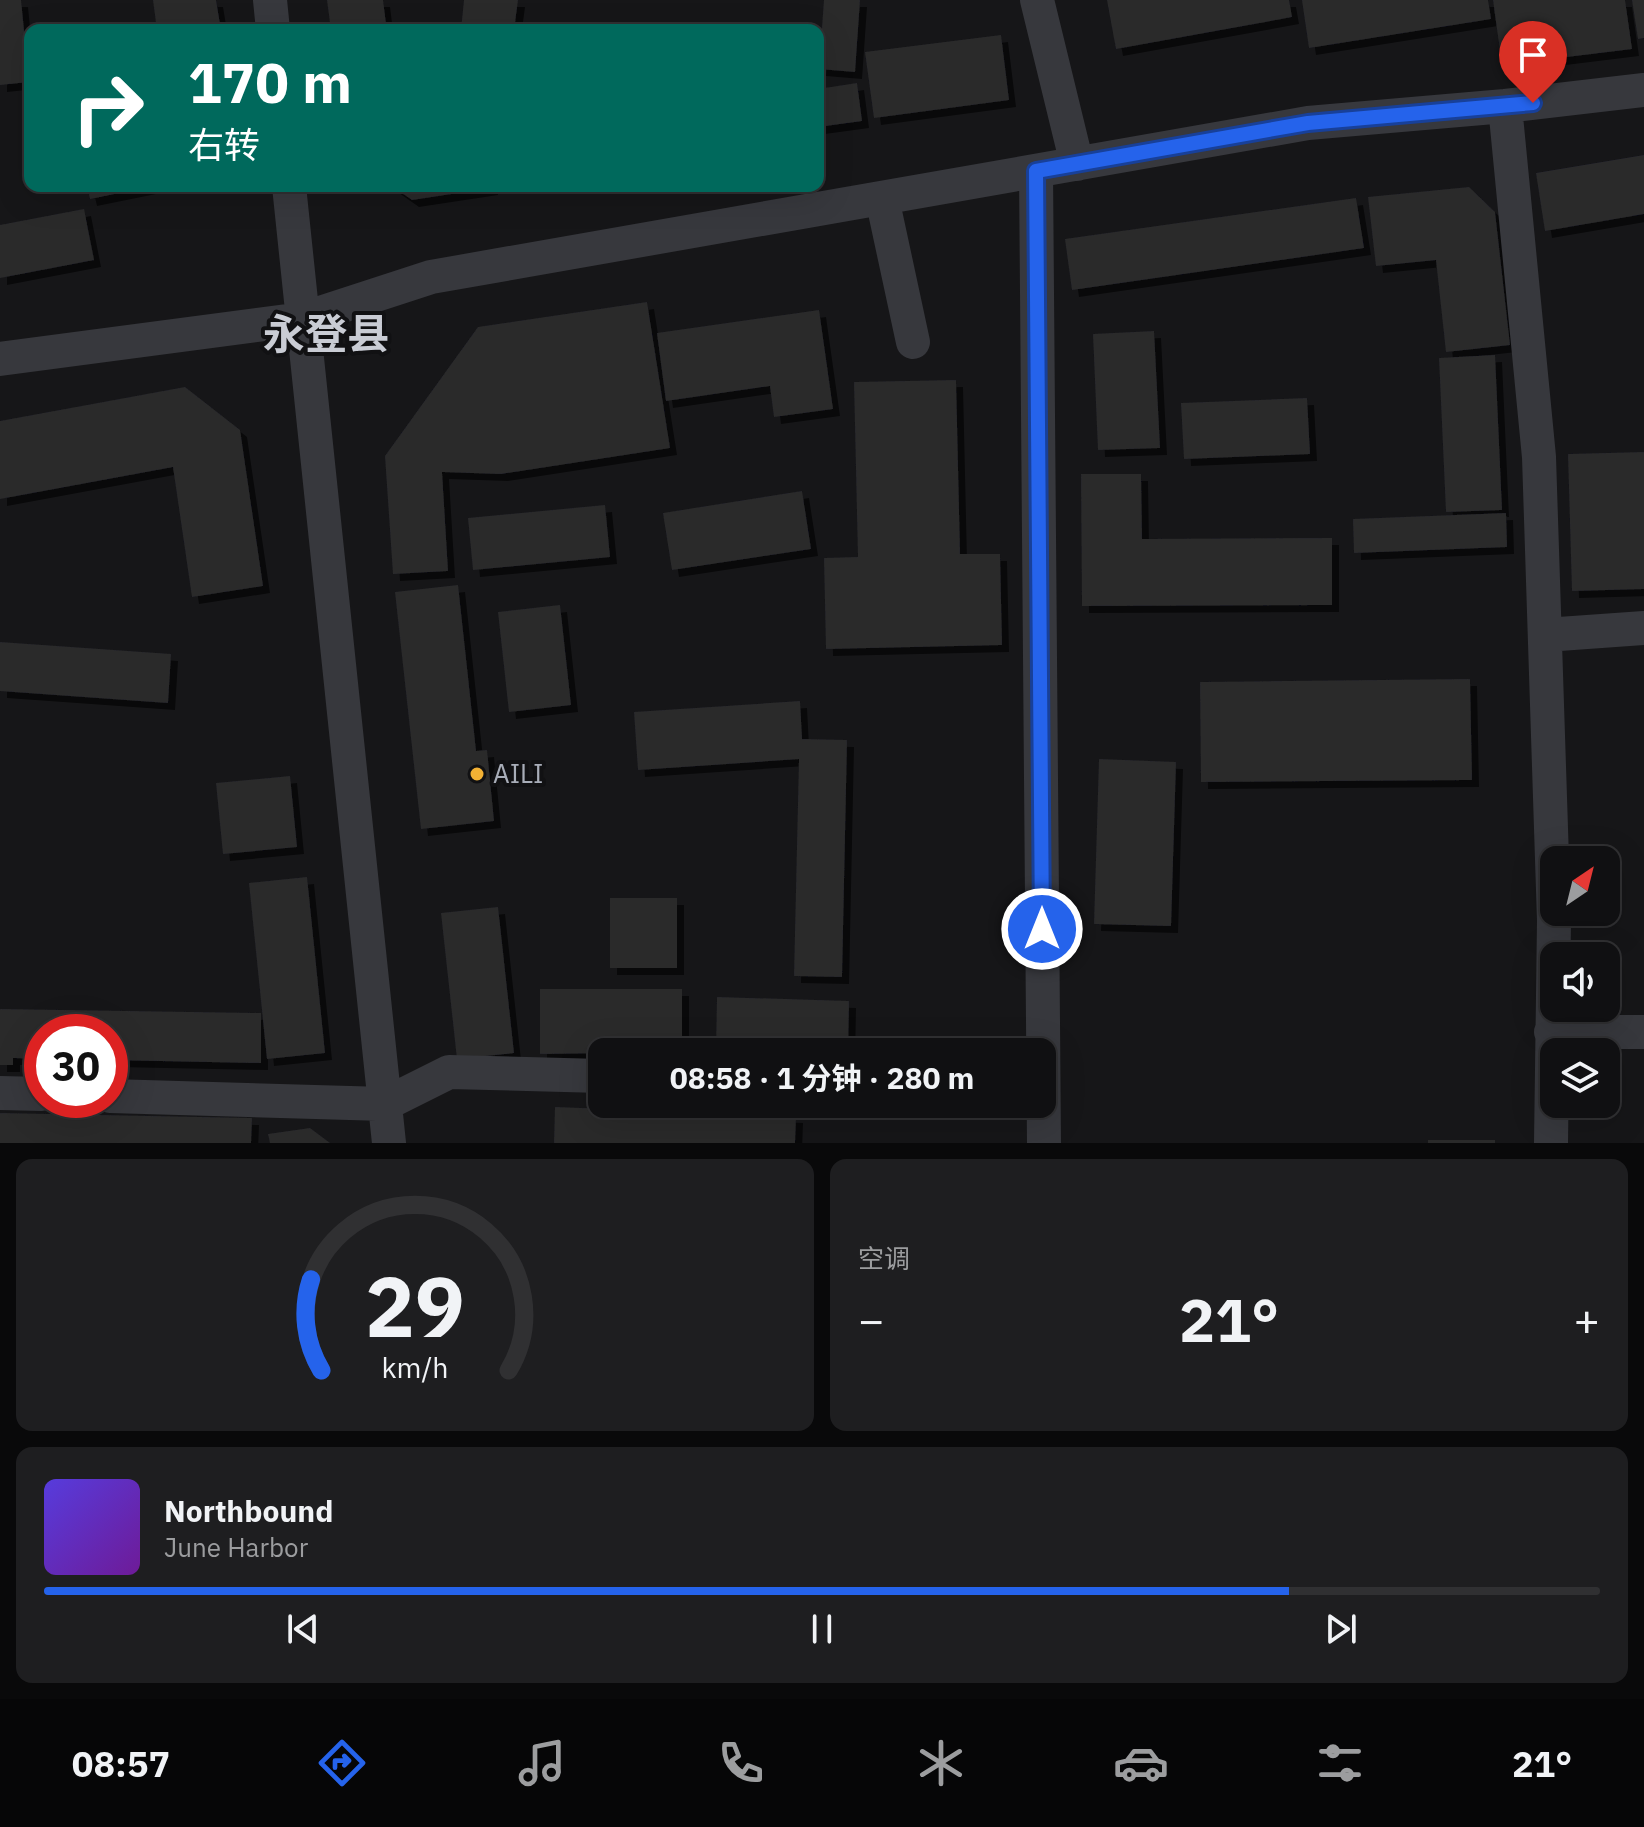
<!DOCTYPE html>
<html lang="zh">
<head>
<meta charset="utf-8">
<style>
  :root { --surface:#101012; --page:#1e1e20; --text:#f1f3f6; --muted:#9c9d9f; --line:#303032; --accent:#2563eb }
  body { margin:0; font-family:"IBM Plex Sans","Noto Sans SC",sans-serif; background:var(--page); color:var(--text); height:100vh; display:flex; flex-direction:column; font-size:30px; white-space:nowrap }
  * { box-sizing:border-box; margin:0 }
  p { font-size:26px; color:var(--muted) }
  .icon { flex:none; width:44px; height:44px; fill:none; stroke:currentColor; stroke-width:2; stroke-linecap:round; stroke-linejoin:round }
  .map { position:relative; height:1143px; overflow:hidden }
  .drawer { display:flex; flex-direction:column; gap:16px; padding:16px; background:#09090a; flex:1 }
  .drawer>* { flex:none }
  .banner { position:absolute; left:24px; top:24px; width:800px; height:168px; border-radius:16px; box-shadow:0 8px 32px #0002,0 0 0 2px var(--line); background:#00695c; color:#fff; overflow:hidden }
  .needle { width:52px; rotate:35deg }
  .fabs { position:absolute; left:1540px; top:846px; display:grid; gap:16px }
  .fabs a { display:grid; place-items:center; width:80px; height:80px; border-radius:16px; background:var(--surface); box-shadow:0 8px 32px #0002,0 0 0 2px var(--line); font-size:40px }
  .speed { position:absolute; left:24px; top:1014px; display:flex; gap:16px; font-size:40px; font-weight:700; text-align:center }
  .speed>* { display:grid; place-content:center; width:104px; height:104px; border-radius:50%; background:var(--surface); box-shadow:0 8px 32px #0002,0 0 0 2px var(--line); line-height:1 }
  .speed .limit { border:12px solid #d22; background:#fff; color:#111 }
  .pin { position:absolute; display:grid; place-items:center; width:68px; height:68px; color:#fff; margin:-82px -34px; border-radius:50% 50% 50% 0; rotate:-45deg; box-shadow:0 0 8px #0007 }
  .pin .icon { rotate:45deg }
  .me { position:absolute; width:88px; margin:-44px; rotate:0deg; stroke-linejoin:round; filter:drop-shadow(0 0 6px #0008) }
  .turn { display:flex; align-items:center; gap:28px; height:168px; padding:0 32px; font-size:36px }
  .turn .icon { width:104px; height:104px; stroke-width:2.5 }
  .turn b { display:block; font-size:56px; line-height:68px }
  .big { font-size:60px; font-weight:700; line-height:1.1 }
  .drawer .tile { flex:1; display:flex; flex-direction:column; justify-content:center; gap:12px; min-width:0; padding:0 28px; border-radius:16px; background:var(--page) }
  .drawer .dial { align-items:center; gap:0 }
  .dial svg { height:208px; overflow:visible; fill:none; stroke:var(--line); stroke-width:7; stroke-linecap:round; text-anchor:middle }
  .dial text { fill:var(--text); stroke:none }
  .song { display:flex; align-items:center; gap:24px }
  .cover { width:96px; height:96px; border-radius:12px; background:linear-gradient(135deg,hsl(250 70% 55%),hsl(280 70% 35%)) }
  .played { height:8px; border-radius:4px; background:linear-gradient(90deg,var(--accent) 80%,var(--line) 80%) }
  .keys { display:flex; justify-content:space-around; direction:ltr }
  .heat { display:flex; justify-content:space-between; align-items:center; font-size:44px; direction:ltr }
  .drawer .tiles { flex:1; display:grid; gap:16px; grid-template-columns:1fr 1fr }
  .tile:last-child { grid-column:span 2 }
  .trip { position:absolute; left:588px; top:1038px; width:468px; height:80px; border-radius:16px; background:var(--surface); box-shadow:0 8px 32px #0002,0 0 0 2px var(--line); font-weight:700; line-height:80px; text-align:center }
  .menu { display:flex; height:128px; justify-content:space-around; align-items:center; background:#060607; color:var(--muted) }
  .menu .icon { width:56px; height:56px }
  .menu .on { color:var(--accent) }
  .menu b { font-size:36px; color:var(--text) }
  .map>svg:first-child { display:block }
</style>
</head>
<body>
<div class="map">
<svg width="1644" height="1143" viewBox="0 0 1644 1143">
  <defs>
    <filter id="shadow"><feDropShadow dx="7" dy="7" stdDeviation="0" flood-color="#0009"/></filter>
  </defs>
  <rect width="100%" height="100%" fill="#161618"/>
  <path fill="#29292c" filter="url(#shadow)" d="M0,0h21l8,82 -29,3z
    M153,0h63l5,30h-64z
    M327,0h56l3,24 -55,6z
    M464,0h54l-4,30h-53z
    M824,0h36l-5,72 -36,-3z
    M1107,0h182l3,17 -176,32z
    M1302,0h186l3,19 -182,29z
    M1493,0h132l7,49 -130,16z
    M1632,0h12v38l-6,1z
    M1001,35l8,65 -135,18 -9,-66z
    M857,83l5,38 -44,6v-38z
    M1644,155v59l-99,17 -9,-58z
    M87,186h62v1l-59,12z
    M392,186h99v2l-79,12z
    M1469,187l26,25 15,133 -64,7 -10,-92 -60,6 -8,-69z
    M1356,198l8,50 -292,42 -7,-51z
    M84,209l10,51 -94,18v-53z
    M647,302l23,146 -169,26 -59,-2 6,99 -55,3 -8,-118 93,-129z
    M819,310l14,99 -59,8 -4,-31 -104,15 -9,-68z
    M1154,331l6,117 -62,2 -5,-116z
    M1495,355l7,155 -56,2 -7,-154z
    M956,380l4,174h40l2,91 -176,4 -2,-91 34,-1 -4,-175z
    M185,387l55,43 23,156 -71,11 -19,-130 -173,32v-78z
    M1307,398l3,56 -126,5 -3,-56z
    M1644,452v137l-72,2 -4,-137z
    M1081,474h60l1,65 190,-1v67l-250,1z
    M802,491l9,58 -139,21 -9,-57z
    M605,505l5,52 -137,13 -5,-52z
    M1506,513l1,34 -153,6 -1,-34z
    M458,585l18,166 11,-1 7,71 -73,8 -26,-237z
    M560,605l11,100 -62,7 -11,-100z
    M0,642l171,12 -3,49 -168,-12z
    M1470,679l2,101 -271,2 -1,-100z
    M800,701l2,38 45,1 -5,237 -48,-1 5,-217 -161,11 -4,-58z
    M1099,759l77,3 -5,164 -77,-2z
    M290,776l7,71 -74,7 -7,-71z
    M307,877l18,176 -58,6 -18,-176z
    M610,898h67v70h-67z
    M498,907l16,146 -57,6 -16,-146z
    M540,989h142v63l-142,2z
    M717,997l132,4 -1,51 -132,-1z
    M0,1009l261,4v50l-151,-3v-28h-68v27l-29,-1v7h-13z
    M555,1107l241,9 -1,27h-241z
    M0,1113l252,5 -1,25h-251z
    M310,1128l20,15h-60l-2,-9z
    M1428,1140h67v3h-67z"/>
  <g fill="none" stroke-linecap="round" stroke-linejoin="round">
    <path stroke="#37383d" stroke-width="34" d="M270,0l3,30
      M1037,0l40,164
      M1505,106l34,351 15,464 -3,222
      M1036,171l8,972
      M289,186l100,957
      M882,198l31,144
      M0,359l302,-40 129,-42 877,-154 197,-17 139,-16
      M1545,635l99,-7
      M1551,1032h93
      M0,1093l42,1
      M110,1096l275,8 64,-32 153,4"/>
  </g>
  <g fill="none" stroke-linecap="round" stroke-linejoin="round">
    <g stroke="#184099" stroke-width="20">
      <path id="route" d="M1042,929l-6,-758 272,-48 225,-20"/>
    </g>
    <use href="#route" stroke="#2563eb" stroke-width="14"/>
  </g>
  <circle fill="#f2b134" stroke="#111113" stroke-width="3" cx="477" cy="774" r="8"/>
  <g text-anchor="middle" stroke-width="8" stroke-linejoin="round" paint-order="stroke">
    <g font-size="26" fill="#a8adb8" stroke="#111113" text-anchor="start">
      <text x="493" y="783">AILI</text>
    </g>
    <g font-size="42" font-weight="bold" fill="#c9ccd4" stroke="#111113">
      <text x="326" y="349">永登县</text>
    </g>
  </g>
</svg>
<div class="fabs">
<a><svg class="needle" viewBox="-14 -14 28 28"><path d="M0-13l5 13h-10z" fill="#e53935"/><path d="M0 13l5-13h-10z" fill="#9c9d9f"/></svg></a>
<a><svg class="icon" aria-label="sound" viewBox="0 0 24 24"><path d="M4 9h4l5-4v14l-5-4H4zM17 9q2 3 0 6"/></svg></a>
<a><svg class="icon" aria-label="layers" viewBox="0 0 24 24"><path d="M12 4l9 5-9 5-9-5zM3 14l9 5 9-5"/></svg></a>
</div>
<div class="speed"><div class="limit">30</div></div>
<div class="pin" style="left:1533px;top:103px;background:#d93025"><svg class="icon" aria-label="arrive" viewBox="0 0 24 24"><path d="M6 21V4h12l-3 4 3 4H6"/></svg></div>
<svg class="me" style="left:1042px;top:929px" viewBox="-20 -20 40 40"><circle r="17" fill="#2563eb" stroke="#fff" stroke-width="3"/><path d="M0-11L8 9 0 5-8 9z" fill="#fff"/></svg>
<div class="trip">08:58 · 1 分钟 · 280 m</div>
<div class="banner">
<div class="turn"><svg class="icon" aria-label="right" viewBox="0 0 24 24"><path d="M7 20v-9h11M14 6l5 5-5 5"/></svg><div><b>170 m</b>右转</div></div>
</div>
</div>
<section class="drawer">
<div class="tiles">
<div class="tile dial"><svg viewBox="0 0 100 80">
<path d="M14 69A42 42 0 1 1 86 69"/>
<path d="M14 69A42 42 0 0 1 10 34" stroke="#2563eb"/>
<text x="50" y="56" font-size="32" font-weight="700">29</text>
<text x="50" y="72" font-size="11">km/h</text>
</svg></div>
<div class="tile"><p>空调</p>
<div class="heat"><a>−</a><b class="big">21°</b><a>+</a></div>
</div>
<div class="tile">
<div class="song"><i class="cover"></i><div><b>Northbound</b><p>June Harbor</p></div></div>
<div class="played"></div>
<div class="keys"><svg class="icon" aria-label="previous" viewBox="0 0 24 24"><path d="M18 5L8 12l10 7zM5 5v14"/></svg><svg class="icon" aria-label="pause" viewBox="0 0 24 24"><path d="M8 5v14M16 5v14"/></svg><svg class="icon" aria-label="next" viewBox="0 0 24 24"><path d="M6 5l10 7-10 7zM19 5v14"/></svg></div>
</div>
</div>
</section>
<nav class="menu">
<b>08:57</b>
<svg class="icon on" aria-label="directions" viewBox="0 0 24 24"><path d="M12 3l9 9-9 9-9-9zM9 14v-3h6M13 9l2 2-2 2"/></svg>
<svg class="icon" aria-label="music" viewBox="0 0 24 24"><path d="M9 18V5l10-2v13"/><circle cx="6" cy="18" r="3"/><circle cx="16" cy="16" r="3"/></svg>
<svg class="icon" aria-label="phone" viewBox="0 0 24 24"><path d="M5 4h4l2 5-3 2q2 4 5 5l2-3 5 2v4C11 20 4 13 5 4z"/></svg>
<svg class="icon" aria-label="climate" viewBox="0 0 24 24"><path d="M12 3v18M4 7l16 10M4 17L20 7"/></svg>
<svg class="icon" aria-label="car" viewBox="0 0 24 24"><path d="M5 17H2v-5l4-1 3-4h7l3 4 3 1v5h-3M9 17h6M6 11h13"/><circle cx="7" cy="17" r="2"/><circle cx="17" cy="17" r="2"/></svg>
<svg class="icon" aria-label="filters" viewBox="0 0 24 24"><path d="M4 7h16M4 17h16"/><circle cx="9" cy="7" r="2"/><circle cx="15" cy="17" r="2"/></svg>
<b>21°</b>
</nav>
</body>
</html>
